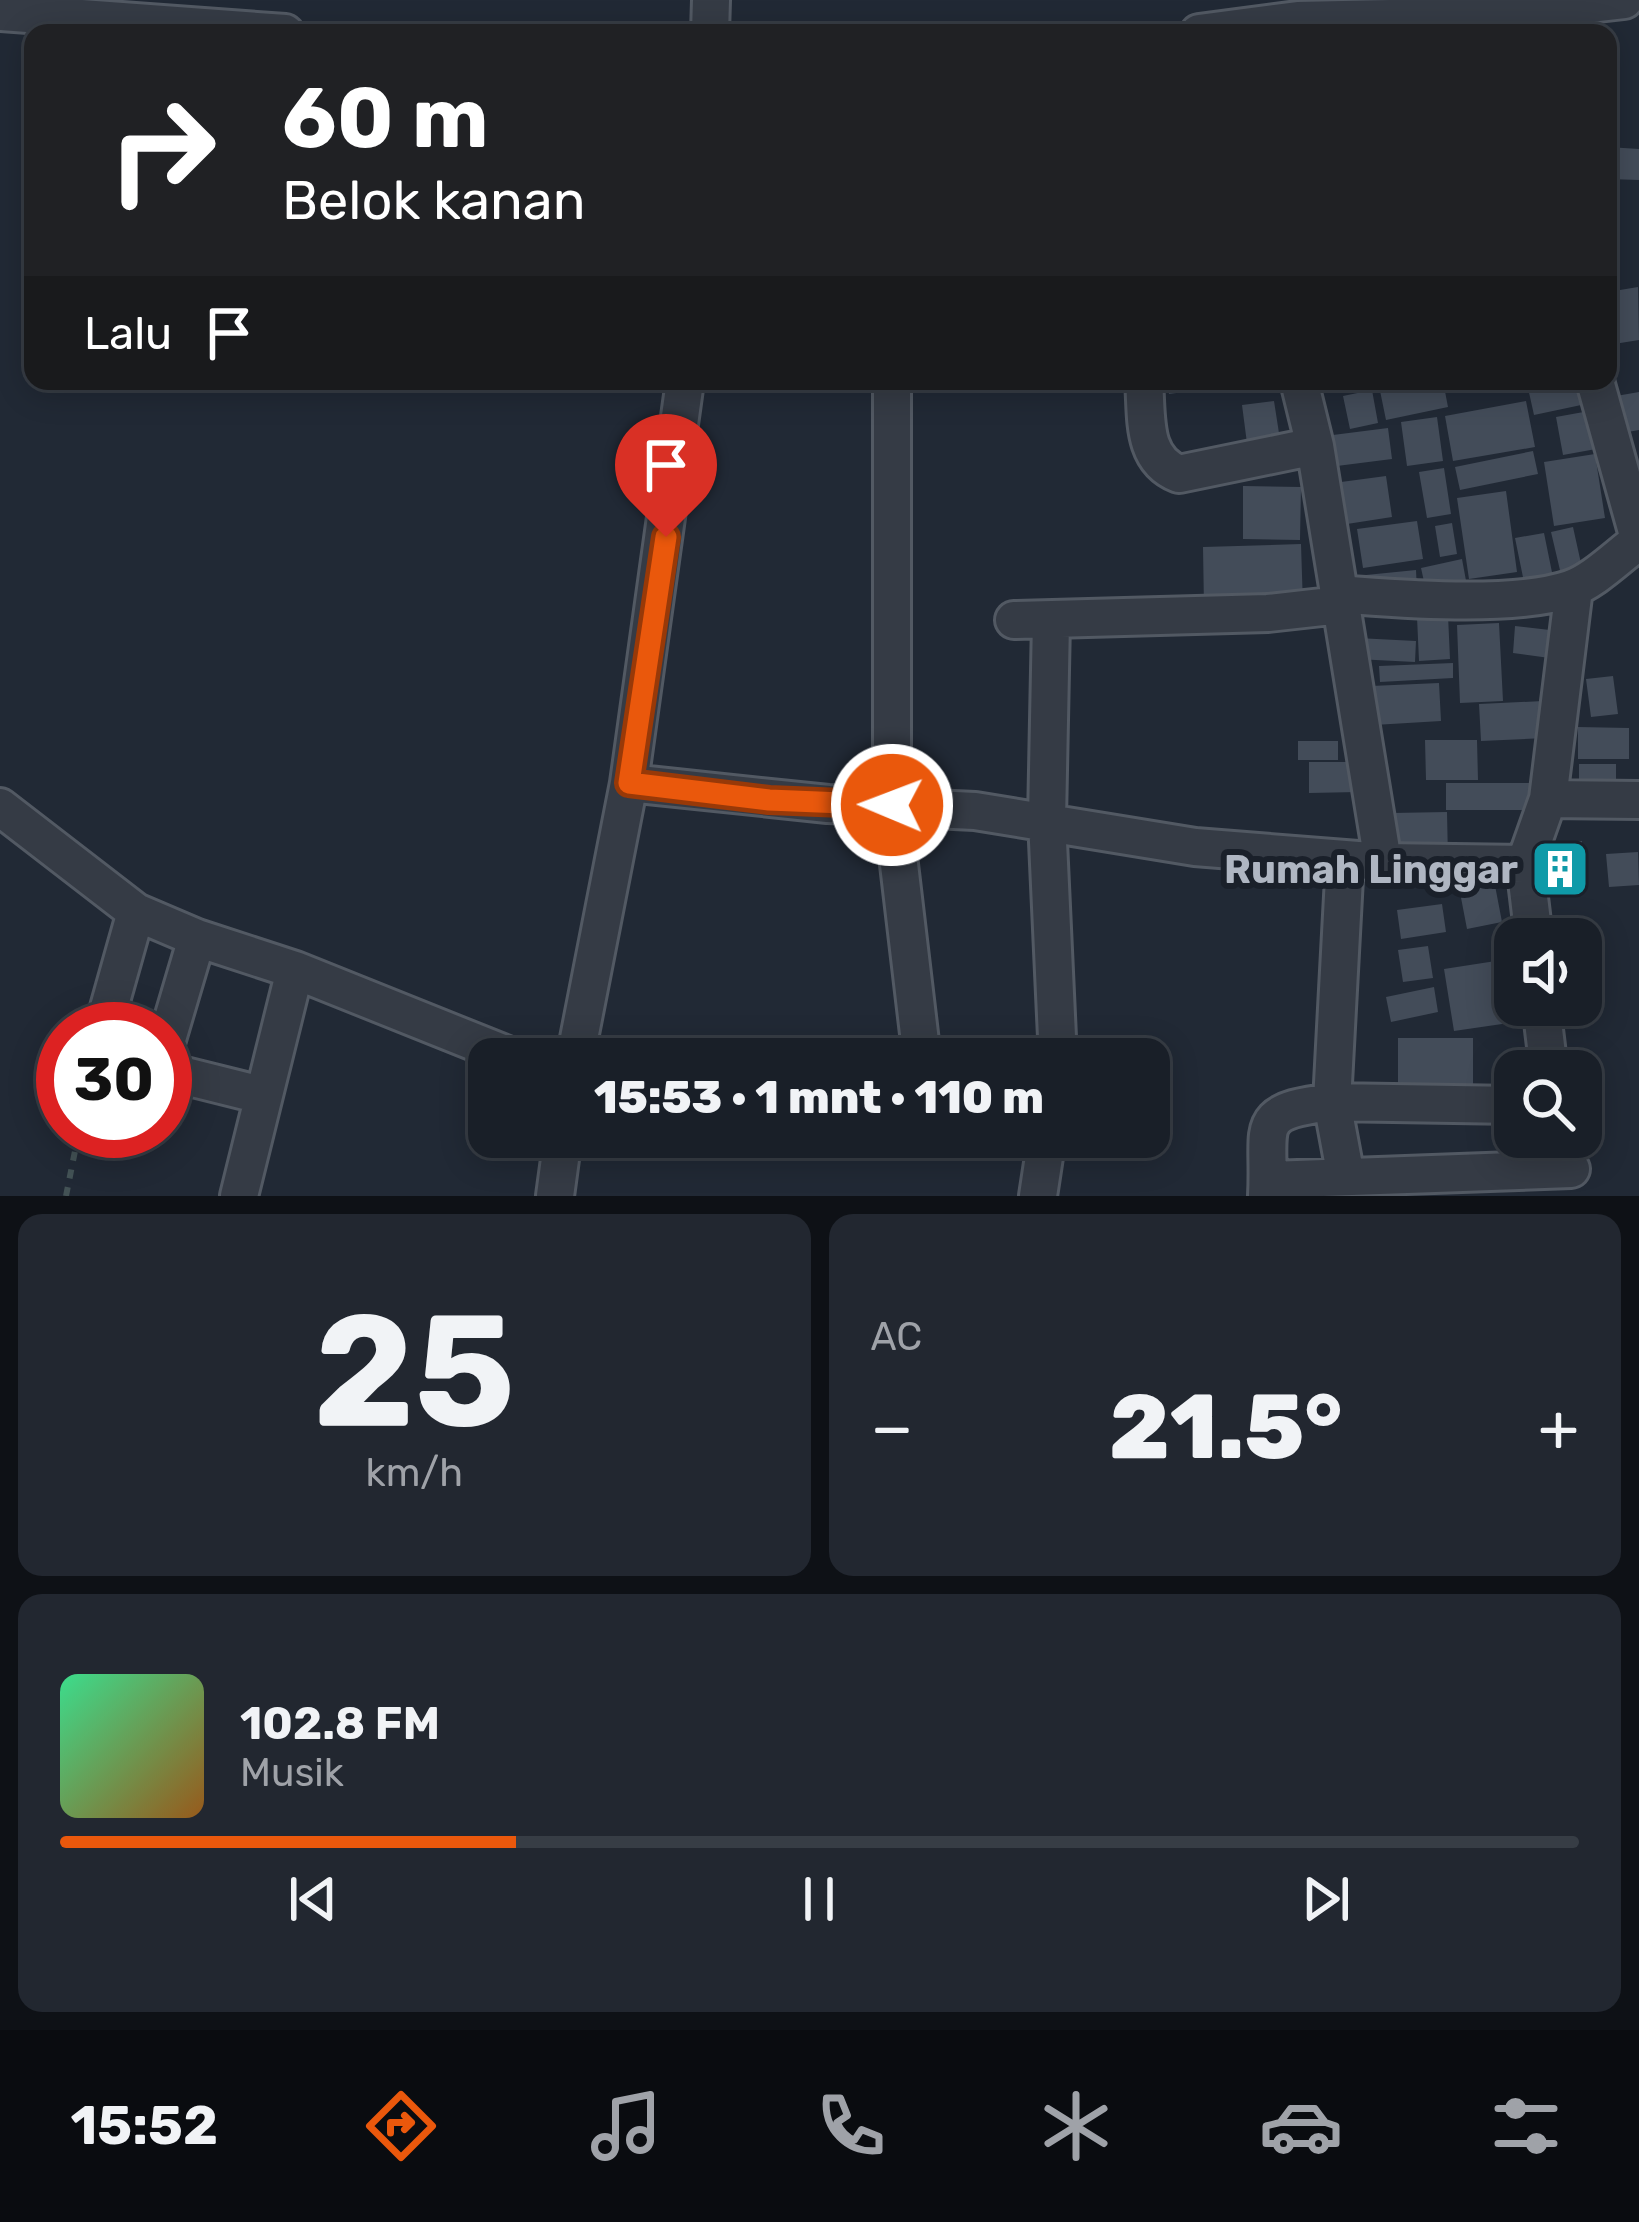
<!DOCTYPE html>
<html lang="id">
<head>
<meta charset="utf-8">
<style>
  :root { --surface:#191f28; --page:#222730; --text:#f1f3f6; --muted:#9fa2a8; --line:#373d45; --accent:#ea580c }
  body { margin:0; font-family:Rubik,sans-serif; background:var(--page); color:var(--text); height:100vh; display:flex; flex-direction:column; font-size:45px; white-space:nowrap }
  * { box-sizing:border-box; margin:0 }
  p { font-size:39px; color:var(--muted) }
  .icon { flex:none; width:66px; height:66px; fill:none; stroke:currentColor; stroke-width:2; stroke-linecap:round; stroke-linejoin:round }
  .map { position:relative; height:1196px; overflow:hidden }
  .drawer { display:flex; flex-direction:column; gap:18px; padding:18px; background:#0e1116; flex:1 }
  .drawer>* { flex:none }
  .banner { position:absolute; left:24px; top:24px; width:1593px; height:366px; border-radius:24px; box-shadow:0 6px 30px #0003,0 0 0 3px var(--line); background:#202124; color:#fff; overflow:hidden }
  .fabs { position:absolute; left:1494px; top:918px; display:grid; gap:24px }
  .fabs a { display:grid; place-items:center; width:108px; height:108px; border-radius:24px; background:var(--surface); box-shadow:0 6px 30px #0003,0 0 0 3px var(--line); font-size:60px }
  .speed { position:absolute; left:36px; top:1002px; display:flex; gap:24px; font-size:60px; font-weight:700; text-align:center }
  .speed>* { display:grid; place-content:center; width:156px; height:156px; border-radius:50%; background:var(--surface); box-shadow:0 6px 30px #0003,0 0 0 3px var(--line); line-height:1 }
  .speed .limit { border:18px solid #d22; background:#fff; color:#111 }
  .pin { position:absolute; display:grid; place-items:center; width:102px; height:102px; color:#fff; margin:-123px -51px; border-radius:50% 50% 50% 0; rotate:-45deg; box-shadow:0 0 12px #0007 }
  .pin .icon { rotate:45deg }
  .me { position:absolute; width:132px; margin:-66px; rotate:271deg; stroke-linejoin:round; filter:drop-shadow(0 0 9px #0008) }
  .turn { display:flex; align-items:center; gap:42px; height:252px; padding:0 60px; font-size:54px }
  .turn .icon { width:156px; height:156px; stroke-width:2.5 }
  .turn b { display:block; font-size:84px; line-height:102px }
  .then { display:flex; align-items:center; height:114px; padding:0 60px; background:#0003; gap:24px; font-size:45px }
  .big { font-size:90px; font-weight:800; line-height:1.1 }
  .drawer .tile { flex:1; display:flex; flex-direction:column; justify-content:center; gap:18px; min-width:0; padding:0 42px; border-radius:24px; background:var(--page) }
  .drawer .dial { align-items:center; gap:0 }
  .dial b { font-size:156px; line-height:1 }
  .song { display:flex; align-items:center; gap:36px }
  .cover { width:144px; height:144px; border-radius:18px; background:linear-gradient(135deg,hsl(150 70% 55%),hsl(30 70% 35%)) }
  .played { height:12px; border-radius:6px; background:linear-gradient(90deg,var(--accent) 30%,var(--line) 30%) }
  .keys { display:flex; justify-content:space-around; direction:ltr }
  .heat { display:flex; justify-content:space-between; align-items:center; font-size:66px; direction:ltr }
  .drawer .tiles { flex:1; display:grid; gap:18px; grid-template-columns:1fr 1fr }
  .tile:last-child { grid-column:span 2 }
  .trip { position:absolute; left:468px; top:1038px; width:702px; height:120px; border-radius:24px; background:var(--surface); box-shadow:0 6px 30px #0003,0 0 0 3px var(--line); font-weight:800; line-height:120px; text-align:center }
  .menu { display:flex; height:192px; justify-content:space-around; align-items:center; background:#0a0c10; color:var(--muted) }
  .menu .icon { width:84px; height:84px }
  .menu .active { color:var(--accent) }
  .menu b { font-size:54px; color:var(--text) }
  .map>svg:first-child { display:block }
</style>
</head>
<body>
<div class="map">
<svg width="1639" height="1196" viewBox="0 0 1639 1196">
  <rect width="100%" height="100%" fill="#212935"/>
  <path fill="#434c59" d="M1608,147l31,2v31l-31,-1z
    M1638,287l1,53 -31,5v-53z
    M1167,381h75v3l-73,10z
    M1378,381h65l5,26 -62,13z
    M1559,381h22l5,23 -52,11 -6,-27z
    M1372,390l6,33 -28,6 -7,-33z
    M1639,392v38l-17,3 -6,-37z
    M1274,401l7,45 -33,5 -6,-46z
    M1526,401l9,46 -82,14 -8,-45z
    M1589,411l7,38 -33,6 -7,-38z
    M1437,417l6,44 -36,5 -6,-44z
    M1388,428l4,31 -63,8 -4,-31z
    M1533,451l5,23 -78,16 -5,-23z
    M1595,454l10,64 -51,8 -10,-64z
    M1444,468l7,46 -24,4 -8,-46z
    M1386,476l6,41 -45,7 -6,-42z
    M1243,486l58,1 -1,53 -57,-1z
    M1506,491l11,81 -48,7 -12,-81z
    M1417,521l6,38 -60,9 -6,-39z
    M1452,523l5,31 -17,3 -5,-31z
    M1573,527l11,50 -21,6 -12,-51z
    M1544,533l11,54 -29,5 -11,-54z
    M1301,544l2,62 -99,2 -1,-61z
    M1462,559l5,27 -40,9 -6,-27z
    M1416,570l1,21 -49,4 -2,-20z
    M1448,615l2,44 -31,2 -2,-44z
    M1499,623l4,78 -43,2 -3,-78z
    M1515,626l52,6 -3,28 -51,-7z
    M1357,638l59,3 -1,21 -59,-3z
    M1453,663v15l-73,4 -1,-16z
    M1613,676l5,38 -27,3 -5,-38z
    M1439,683l2,38 -67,4 -3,-39z
    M1543,701l2,37 -64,3 -2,-37z
    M1578,727l51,1v31h-51z
    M1425,740h52l1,40h-52z
    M1298,741h40v19h-40z
    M1309,762h49v30l-49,1z
    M1579,764h37v31h-37z
    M1446,783h84l-1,27h-83z
    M1447,812l1,47 -54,2 -2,-48z
    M1582,841l1,38 -45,2 -1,-22 21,-1 -1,-16z
    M1638,852l1,33 -30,2 -3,-33z
    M1493,875l9,47 -35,7 -9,-47z
    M1442,904l4,28 -45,7 -4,-29z
    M1428,946l5,32 -30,4 -5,-32z
    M1515,958v47h20l2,14 -83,12 -10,-62z
    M1434,987l4,25 -47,10 -5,-25z
    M1398,1038h75v59h-75z"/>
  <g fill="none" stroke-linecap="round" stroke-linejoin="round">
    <g stroke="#525963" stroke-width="42">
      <path id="street" d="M0,12l285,21
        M710,33l1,-33
        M1199,33l99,-13 185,-4 141,-16
        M892,381v424l30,254
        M1144,381c3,36 -3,78 35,93l136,-28
        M1299,381l16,65 68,416
        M1595,381l44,158
        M1339,594c60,5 174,14 231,-5 24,-8 48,-33 69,-48
        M1014,620l254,-7 72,-8
        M1051,621l-4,199 11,239
        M629,783l199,21 147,7 220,36 188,15 142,2
        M1548,799l91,1
        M0,807l136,105 61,26 98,32 222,89
        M1534,939l-9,-75 23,-65 26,-211
        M1541,1005l8,66
        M103,1029l33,-117
        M165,1046l32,-108
        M165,1056l4,16 92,23
        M575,1059l54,-276 56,-402
        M1346,1177l-14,-75 183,3
        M1268,1180l303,-11
        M239,1196l56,-226
        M555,1196l8,-59
        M1038,1196l9,-59
        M1267,1196c4,-71 -17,-84 65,-94l13,-243"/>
    </g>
    <path stroke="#435255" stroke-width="6" stroke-dasharray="9 9" stroke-linecap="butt" d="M66,1196l13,-65"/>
    <use href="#street" stroke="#353b45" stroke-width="36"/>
  </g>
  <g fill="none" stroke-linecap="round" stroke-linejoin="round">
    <g stroke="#983908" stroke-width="30">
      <path id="route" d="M666,537l-37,246 140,17 123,5"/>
    </g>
    <use href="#route" stroke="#ea580c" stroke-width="21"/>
  </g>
  <defs>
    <g id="building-square" transform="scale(3)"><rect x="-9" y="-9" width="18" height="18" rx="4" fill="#0f9aa8" stroke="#1a202a"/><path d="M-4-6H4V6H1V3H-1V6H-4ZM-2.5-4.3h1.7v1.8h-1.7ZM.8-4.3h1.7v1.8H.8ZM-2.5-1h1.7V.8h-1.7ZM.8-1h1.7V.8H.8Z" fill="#fff"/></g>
  </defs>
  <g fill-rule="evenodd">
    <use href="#building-square" x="1560" y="869"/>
  </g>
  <g text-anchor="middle" stroke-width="12" stroke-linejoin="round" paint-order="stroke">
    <g font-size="39" font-weight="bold" fill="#afb6c2" stroke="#1a202a" text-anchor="end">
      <text x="1518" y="883">Rumah Linggar</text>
    </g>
  </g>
</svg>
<div class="fabs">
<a><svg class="icon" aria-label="sound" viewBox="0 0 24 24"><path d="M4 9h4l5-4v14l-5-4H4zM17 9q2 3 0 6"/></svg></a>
<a><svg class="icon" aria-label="search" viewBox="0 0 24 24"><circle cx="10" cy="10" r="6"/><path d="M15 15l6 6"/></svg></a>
</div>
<div class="speed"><div class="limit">30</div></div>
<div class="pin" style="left:666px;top:537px;background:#d93025"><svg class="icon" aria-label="arrive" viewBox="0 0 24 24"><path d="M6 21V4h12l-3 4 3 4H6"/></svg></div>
<svg class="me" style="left:892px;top:805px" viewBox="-20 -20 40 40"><circle r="17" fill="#ea580c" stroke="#fff" stroke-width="3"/><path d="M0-11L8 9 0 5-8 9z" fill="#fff"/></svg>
<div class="trip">15:53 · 1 mnt · 110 m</div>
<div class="banner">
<div class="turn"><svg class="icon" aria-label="right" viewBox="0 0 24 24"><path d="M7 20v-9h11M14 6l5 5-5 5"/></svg><div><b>60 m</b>Belok kanan</div></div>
<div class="then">Lalu<svg class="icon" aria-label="arrive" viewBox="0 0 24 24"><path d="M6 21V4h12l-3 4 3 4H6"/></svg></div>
</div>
</div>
<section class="drawer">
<div class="tiles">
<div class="tile dial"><b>25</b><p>km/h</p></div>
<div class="tile"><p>AC</p>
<div class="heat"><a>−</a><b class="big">21.5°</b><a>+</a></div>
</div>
<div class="tile">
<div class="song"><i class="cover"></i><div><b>102.8 FM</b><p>Musik</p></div></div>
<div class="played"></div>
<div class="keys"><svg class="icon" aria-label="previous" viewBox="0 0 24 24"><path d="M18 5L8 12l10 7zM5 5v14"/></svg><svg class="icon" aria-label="pause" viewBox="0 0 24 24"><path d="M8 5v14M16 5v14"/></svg><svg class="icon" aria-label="next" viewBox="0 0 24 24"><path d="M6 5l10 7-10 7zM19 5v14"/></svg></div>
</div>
</div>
</section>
<nav class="menu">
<b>15:52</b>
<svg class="icon active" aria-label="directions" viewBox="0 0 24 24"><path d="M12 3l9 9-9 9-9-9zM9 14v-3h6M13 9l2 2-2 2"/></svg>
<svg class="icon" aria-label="music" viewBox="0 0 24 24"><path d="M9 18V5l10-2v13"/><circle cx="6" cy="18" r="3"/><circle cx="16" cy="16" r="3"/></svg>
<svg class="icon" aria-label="phone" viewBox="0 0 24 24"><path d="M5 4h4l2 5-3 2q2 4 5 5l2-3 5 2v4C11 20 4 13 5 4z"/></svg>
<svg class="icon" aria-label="climate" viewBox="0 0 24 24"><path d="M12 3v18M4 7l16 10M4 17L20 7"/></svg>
<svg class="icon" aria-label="car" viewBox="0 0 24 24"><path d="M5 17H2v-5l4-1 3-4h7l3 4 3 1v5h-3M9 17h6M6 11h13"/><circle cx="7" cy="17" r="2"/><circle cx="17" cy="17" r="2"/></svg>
<svg class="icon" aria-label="filters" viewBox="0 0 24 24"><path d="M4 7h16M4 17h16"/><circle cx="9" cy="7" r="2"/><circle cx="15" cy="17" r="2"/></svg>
</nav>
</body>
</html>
